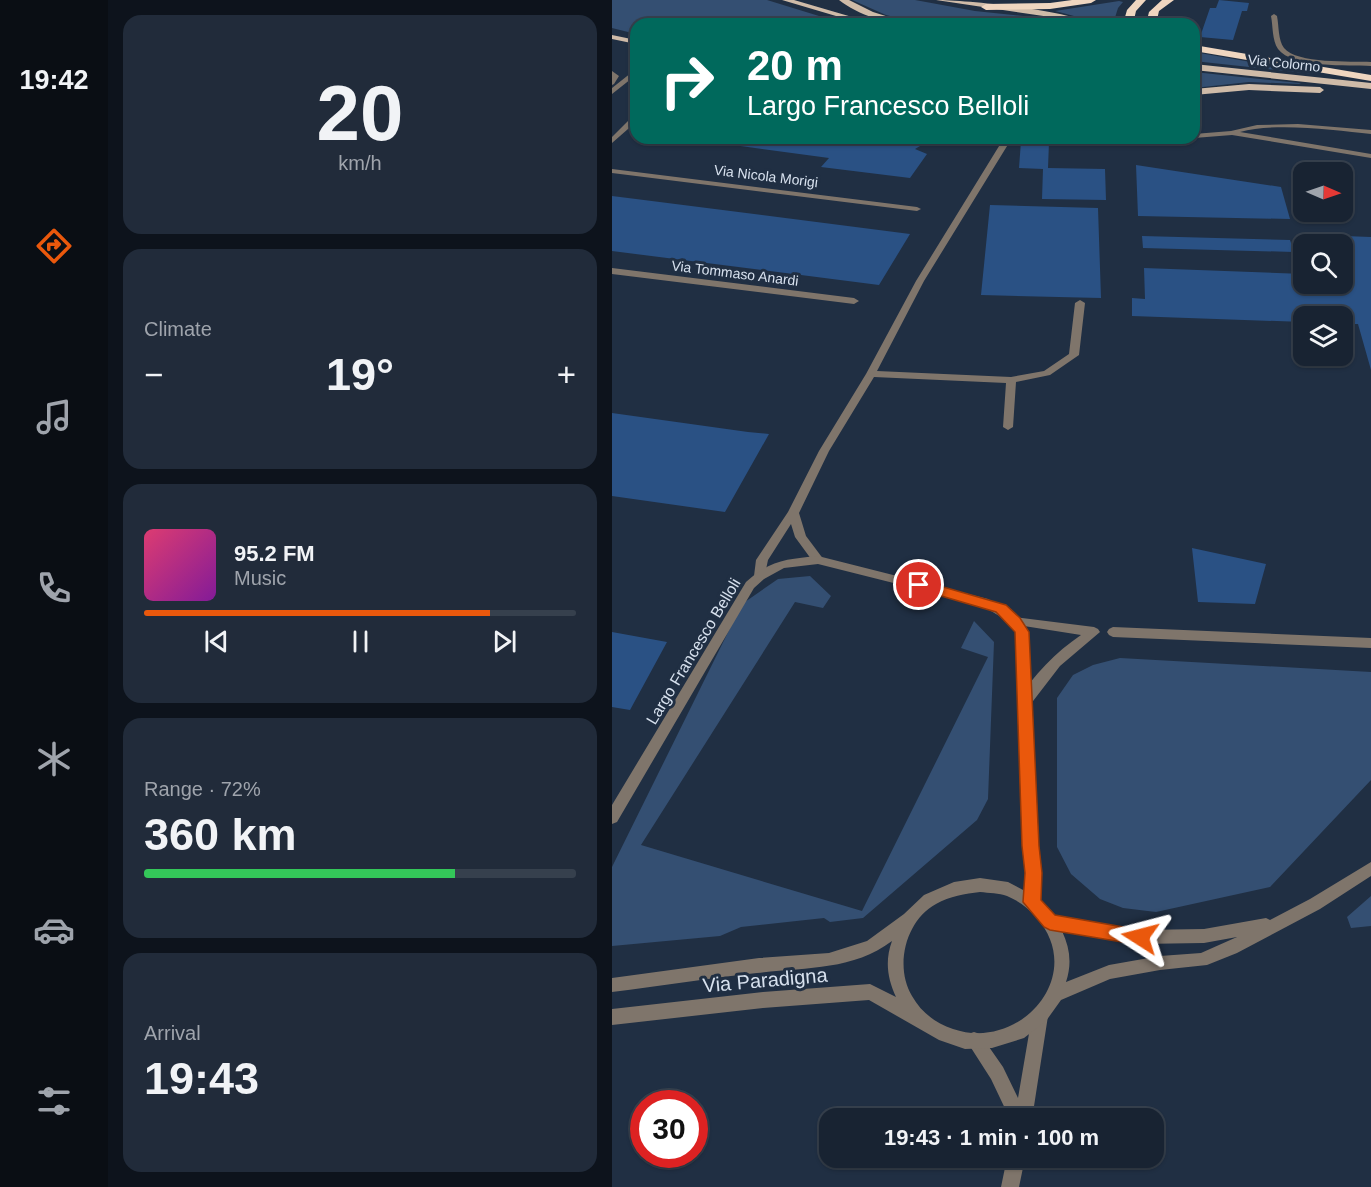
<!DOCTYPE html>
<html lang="en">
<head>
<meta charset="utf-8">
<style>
  :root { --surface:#182332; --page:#212b3a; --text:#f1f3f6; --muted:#9fa4ac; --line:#36404d; --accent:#ea580c }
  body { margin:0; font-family:Arial,sans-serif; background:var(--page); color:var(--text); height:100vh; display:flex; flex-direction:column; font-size:22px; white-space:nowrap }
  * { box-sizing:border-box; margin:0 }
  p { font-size:20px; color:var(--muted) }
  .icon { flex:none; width:33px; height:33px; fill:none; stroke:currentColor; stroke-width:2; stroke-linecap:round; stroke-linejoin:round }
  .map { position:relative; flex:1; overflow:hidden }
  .details { display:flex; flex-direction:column; gap:15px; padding:15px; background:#0d131c; width:504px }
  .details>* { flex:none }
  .guide { position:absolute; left:18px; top:18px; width:570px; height:126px; border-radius:18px; box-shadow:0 2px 4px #0004,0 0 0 2px var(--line); background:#00695c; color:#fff; overflow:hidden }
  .needle { width:39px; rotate:92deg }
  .fabs { position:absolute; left:681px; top:162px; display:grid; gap:12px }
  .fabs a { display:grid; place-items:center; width:60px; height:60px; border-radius:12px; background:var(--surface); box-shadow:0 2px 4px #0004,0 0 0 2px var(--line); font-size:30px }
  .speed { position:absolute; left:18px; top:1090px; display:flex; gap:12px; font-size:30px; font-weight:700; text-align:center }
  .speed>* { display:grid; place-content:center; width:78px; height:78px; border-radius:50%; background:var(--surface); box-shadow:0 2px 4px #0004,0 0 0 2px var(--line); line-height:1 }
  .speed .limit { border:9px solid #d22; background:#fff; color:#111 }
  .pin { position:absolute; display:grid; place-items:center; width:51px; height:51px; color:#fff; margin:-26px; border:3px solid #fff; border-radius:50%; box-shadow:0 2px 6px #0007 }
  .me { position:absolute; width:66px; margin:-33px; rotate:279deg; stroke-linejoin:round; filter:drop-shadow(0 0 4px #0008) }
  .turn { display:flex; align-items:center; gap:21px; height:126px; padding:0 18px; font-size:27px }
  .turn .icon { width:78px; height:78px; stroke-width:2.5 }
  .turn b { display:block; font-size:42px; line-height:51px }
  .big { font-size:45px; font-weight:800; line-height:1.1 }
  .details .widget { flex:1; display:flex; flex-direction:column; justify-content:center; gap:9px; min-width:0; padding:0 21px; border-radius:18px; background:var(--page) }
  .details .dial { align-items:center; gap:0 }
  .dial b { font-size:78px; line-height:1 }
  .song { display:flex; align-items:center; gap:18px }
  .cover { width:72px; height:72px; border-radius:9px; background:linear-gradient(135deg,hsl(340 70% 55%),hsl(290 70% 35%)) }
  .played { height:6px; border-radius:3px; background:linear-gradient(90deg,var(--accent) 80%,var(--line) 80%) }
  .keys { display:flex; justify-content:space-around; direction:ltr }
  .heat { display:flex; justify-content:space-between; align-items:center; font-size:33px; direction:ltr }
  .charge { height:9px; border-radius:4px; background:linear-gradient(90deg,#34c759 72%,var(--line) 0) }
  .trip { position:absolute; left:207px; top:1108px; width:345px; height:60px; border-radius:18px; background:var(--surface); box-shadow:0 2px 4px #0004,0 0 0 2px var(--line); font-weight:800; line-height:60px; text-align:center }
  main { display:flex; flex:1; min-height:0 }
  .menu { display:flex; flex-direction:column; width:108px; justify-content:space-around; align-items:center; background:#0a0e14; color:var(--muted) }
  .menu .icon { width:42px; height:42px }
  .menu .on { color:var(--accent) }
  .menu b { font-size:27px; color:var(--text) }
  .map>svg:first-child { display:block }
</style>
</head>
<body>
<main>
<nav class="menu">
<b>19:42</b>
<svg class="icon on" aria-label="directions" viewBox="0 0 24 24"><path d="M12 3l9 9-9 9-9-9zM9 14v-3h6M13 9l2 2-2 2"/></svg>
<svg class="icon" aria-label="music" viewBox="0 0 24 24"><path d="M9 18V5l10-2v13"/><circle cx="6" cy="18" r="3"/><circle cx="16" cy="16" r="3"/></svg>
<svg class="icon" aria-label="phone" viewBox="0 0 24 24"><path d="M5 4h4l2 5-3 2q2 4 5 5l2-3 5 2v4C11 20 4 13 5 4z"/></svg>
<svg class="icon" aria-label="climate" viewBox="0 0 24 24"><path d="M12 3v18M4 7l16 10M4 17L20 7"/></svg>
<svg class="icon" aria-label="car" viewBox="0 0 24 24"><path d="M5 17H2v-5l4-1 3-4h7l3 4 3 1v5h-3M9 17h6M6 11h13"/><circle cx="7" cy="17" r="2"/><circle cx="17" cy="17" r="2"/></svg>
<svg class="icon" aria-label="filters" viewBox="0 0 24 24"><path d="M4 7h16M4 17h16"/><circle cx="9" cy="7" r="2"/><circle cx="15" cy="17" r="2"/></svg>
</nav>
<section class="details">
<div class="widget dial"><b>20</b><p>km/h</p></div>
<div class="widget"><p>Climate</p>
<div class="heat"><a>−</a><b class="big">19°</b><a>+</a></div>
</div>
<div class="widget">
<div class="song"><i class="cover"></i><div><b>95.2 FM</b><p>Music</p></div></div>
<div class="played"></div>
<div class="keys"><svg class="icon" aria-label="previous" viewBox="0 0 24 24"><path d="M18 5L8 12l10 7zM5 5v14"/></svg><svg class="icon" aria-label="pause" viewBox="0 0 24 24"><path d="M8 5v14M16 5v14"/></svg><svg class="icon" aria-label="next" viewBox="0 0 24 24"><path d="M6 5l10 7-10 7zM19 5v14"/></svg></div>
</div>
<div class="widget"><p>Range · 72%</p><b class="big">360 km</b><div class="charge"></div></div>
<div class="widget"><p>Arrival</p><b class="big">19:43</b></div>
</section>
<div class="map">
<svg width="759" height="1187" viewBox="0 0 759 1187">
  <rect width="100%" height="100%" fill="#202f43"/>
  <path fill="#344f72" d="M0,0h155l78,24h-209v10l-24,-6z
    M240,0h63l60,11 88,9 11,4h-152l-36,-9z
    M507,1l4,1 -5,6 -5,16c-17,0 -40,-9 -58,-13z
    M582,52l114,20 7,2 -121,-13z
    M582,72l105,11 2,1 -52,-2 -55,6z
    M198,576l21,20 -8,12 -28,-6 -154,243 221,66 126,-254 -27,-9 13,-27 20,21 -6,157 -11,21 -114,98 -33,4 -6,-4 -83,9 -21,9 -108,10v-79l130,-263 36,-25z
    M508,658l251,14v108l-101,107 -114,25 -33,-4 -23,-9 -29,-25 -14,-27v-149l16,-23 20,-10z
    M759,896v30l-20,2 -4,-11z"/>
  <path fill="#2a5184" d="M607,0l30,3 -2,8h-5l-9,29 -33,-3 10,-29h6z
    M120,138h195l-2,5 -10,6 12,5 -17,24 -89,-11 8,-9 -103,-14z
    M409,141l28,1 -1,26 57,1 1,31 -64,-1 1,-30 -24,-1z
    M524,165l145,22 9,32 -152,-3z
    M0,196l24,3 274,35 -31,51 -267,-34z
    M378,205l108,3 3,90 -120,-3z
    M705,235l54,2v133l-13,-46h-16v-8h-38v6l-172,-6v-18l13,1 -1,-31 160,6v10h38v-40h-22z
    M530,236l148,4 4,12 -151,-4z
    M0,413l136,19 21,2 -44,78 -113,-16z
    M580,548l74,16 -11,40 -57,-2z
    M0,632l55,10 -37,68 -18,-3z"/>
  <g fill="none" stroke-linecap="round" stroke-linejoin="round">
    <path fill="#7f756b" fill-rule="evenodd" d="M662,14l3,2c2,10 1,24 7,32 13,16 67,13 87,14v4c-22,-1 -79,2 -93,-17 -6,-9 -5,-23 -7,-33z
      M0,71l7,5 -5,8 -2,1z
      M21,116h3v6l-24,21v-6z
      M686,124l73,6v4c-36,-4 -96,-12 -131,-2l131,22v4l-139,-23 -38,3h-1l1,-4 37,-3 26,-6z
      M392,138h8l-88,143 -47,90 134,6 33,-6 25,-17 6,-51 5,-3 5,3 -6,52 -29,20 -34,7 -3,45 -5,3 -5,-3 3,-44 -132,-6 -45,74 -30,62 7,23 18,24 -6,4 -4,-1 -19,-26 -4,-13 -23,36 -4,19h-8l-2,-3 2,-16 32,-48 31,-61 47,-77 50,-93z
      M0,169l305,38 4,2 -4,2 -305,-38z
      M403,617l79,10 4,2 2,3 -40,34 -30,39h-10l-2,-4c15,-26 38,-49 63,-66l-70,-11 -2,-3 2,-3z
      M501,627l258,11v10l-258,-11 -4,-2 -2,-3 2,-3z
      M428,1008l6,3 2,5 -16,103h-22l-19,-40 -25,-39 2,-6 6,-2 6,2 23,33 15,31 14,-82 2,-5z
      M395,1158h18l-6,29h-18z"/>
    <path fill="#7f756b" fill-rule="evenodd" d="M24,69v6l-24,19v-6z
      M0,268l242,30 5,3 -5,3 -242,-30z
      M206,556l170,43 22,12 16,18 2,3 9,214 4,27 -1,27 14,16 86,14 64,-1 62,-11 4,2 40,-21 61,-37v14l-51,33 -83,44 -30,12 -47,5 -50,9 -49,21 -15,21 -22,17 -32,10 -27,1 -26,-9 -70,-40 -106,8 -151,17v-16l151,-17 107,-8 26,13c-9,-19 -11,-37 -4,-56 -40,30 -87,26 -135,32 -48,5 -97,13 -145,19v-14l147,-20 70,-5 38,-12 37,-27 20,-19 30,-13 26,-4 28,4 17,9 2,-18 -4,-27 -7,-213 -15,-16 -20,-12 -163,-41 -34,4 -20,11 -10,9 -137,234 -5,2v-19l134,-223c24,-22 41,-23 72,-26zM368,892c9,1 19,1 27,4 12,5 21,12 29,21 52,58 -16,135 -83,112 -18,-6 -32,-17 -41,-33 -18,-30 -6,-76 24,-92 14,-8 29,-10 44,-12zM450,931l78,13 64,-1 33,-6 -36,16 -41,3 -51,9 -43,17c6,-18 4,-34 -4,-51z"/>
    <path fill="#cfbba8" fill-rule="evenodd" d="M170,0h12l82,24h-13z
      M227,0h10l24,12 38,12c-24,0 -53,-9 -72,-24z
      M324,0c29,0 133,10 154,24h-12l-14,-5z
      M0,35l24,5v4l-24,-5z
      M582,64l177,19v6l-177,-19z
      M637,84l71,3 4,3 -4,3 -71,-3 -55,5v-6z"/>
    <path fill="#efd6c0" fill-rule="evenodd" d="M460,0h24l-5,3 -41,6 -64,1 -5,-3 5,-3 64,-1z
      M524,0h10l-10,11 -3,13h-10l4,-14z
      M550,0h12l-15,11 -3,13h-10l3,-12z
      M582,45l177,30v6l-177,-30z"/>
  </g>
  <path fill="#ea580c" stroke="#983908" stroke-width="1.5" d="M307,580l87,25 14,13 9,14 10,214 3,27 -1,27 14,15 91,16 3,6 -3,6 -6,2 -90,-15 -6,-3 -21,-25 2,-29 -3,-27 -7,-214 -19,-20 -82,-24 -2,-3z"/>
  <g text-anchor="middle" stroke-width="6" stroke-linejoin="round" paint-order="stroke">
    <g font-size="14" fill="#d7e1ee" stroke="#202f43">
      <text transform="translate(672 63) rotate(6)" y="5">Via Colorno</text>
      <text transform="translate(154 176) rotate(7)" y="5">Via Nicola Morigi</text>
      <text transform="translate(123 273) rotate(7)" y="5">Via Tommaso Anardi</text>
    </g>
    <g font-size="16" fill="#d7e1ee" stroke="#202f43">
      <text transform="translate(81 651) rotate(-59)" y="6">Largo Francesco Belloli</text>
    </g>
    <g font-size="20" fill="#d7e1ee" stroke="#202f43">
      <text transform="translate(153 980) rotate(-5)" y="7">Via Paradigna</text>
    </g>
  </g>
</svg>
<div class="fabs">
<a><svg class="needle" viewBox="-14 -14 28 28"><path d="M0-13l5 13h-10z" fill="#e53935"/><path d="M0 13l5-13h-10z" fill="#9fa4ac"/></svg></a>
<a><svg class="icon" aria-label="search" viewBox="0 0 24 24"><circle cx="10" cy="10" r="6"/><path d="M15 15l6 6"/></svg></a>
<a><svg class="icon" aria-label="layers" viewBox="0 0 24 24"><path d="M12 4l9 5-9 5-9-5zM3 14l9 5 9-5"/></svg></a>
</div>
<div class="speed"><div class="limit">30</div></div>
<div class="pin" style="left:307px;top:585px;background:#d93025"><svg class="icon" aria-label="arrive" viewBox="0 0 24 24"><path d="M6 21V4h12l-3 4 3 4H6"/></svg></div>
<svg class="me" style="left:528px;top:937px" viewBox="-20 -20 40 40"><path d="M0-17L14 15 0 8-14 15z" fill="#ea580c" stroke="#fff" stroke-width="4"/></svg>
<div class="trip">19:43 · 1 min · 100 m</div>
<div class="guide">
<div class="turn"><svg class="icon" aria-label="right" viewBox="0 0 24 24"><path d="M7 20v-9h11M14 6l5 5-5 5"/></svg><div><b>20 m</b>Largo Francesco Belloli</div></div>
</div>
</div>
</main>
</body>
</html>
